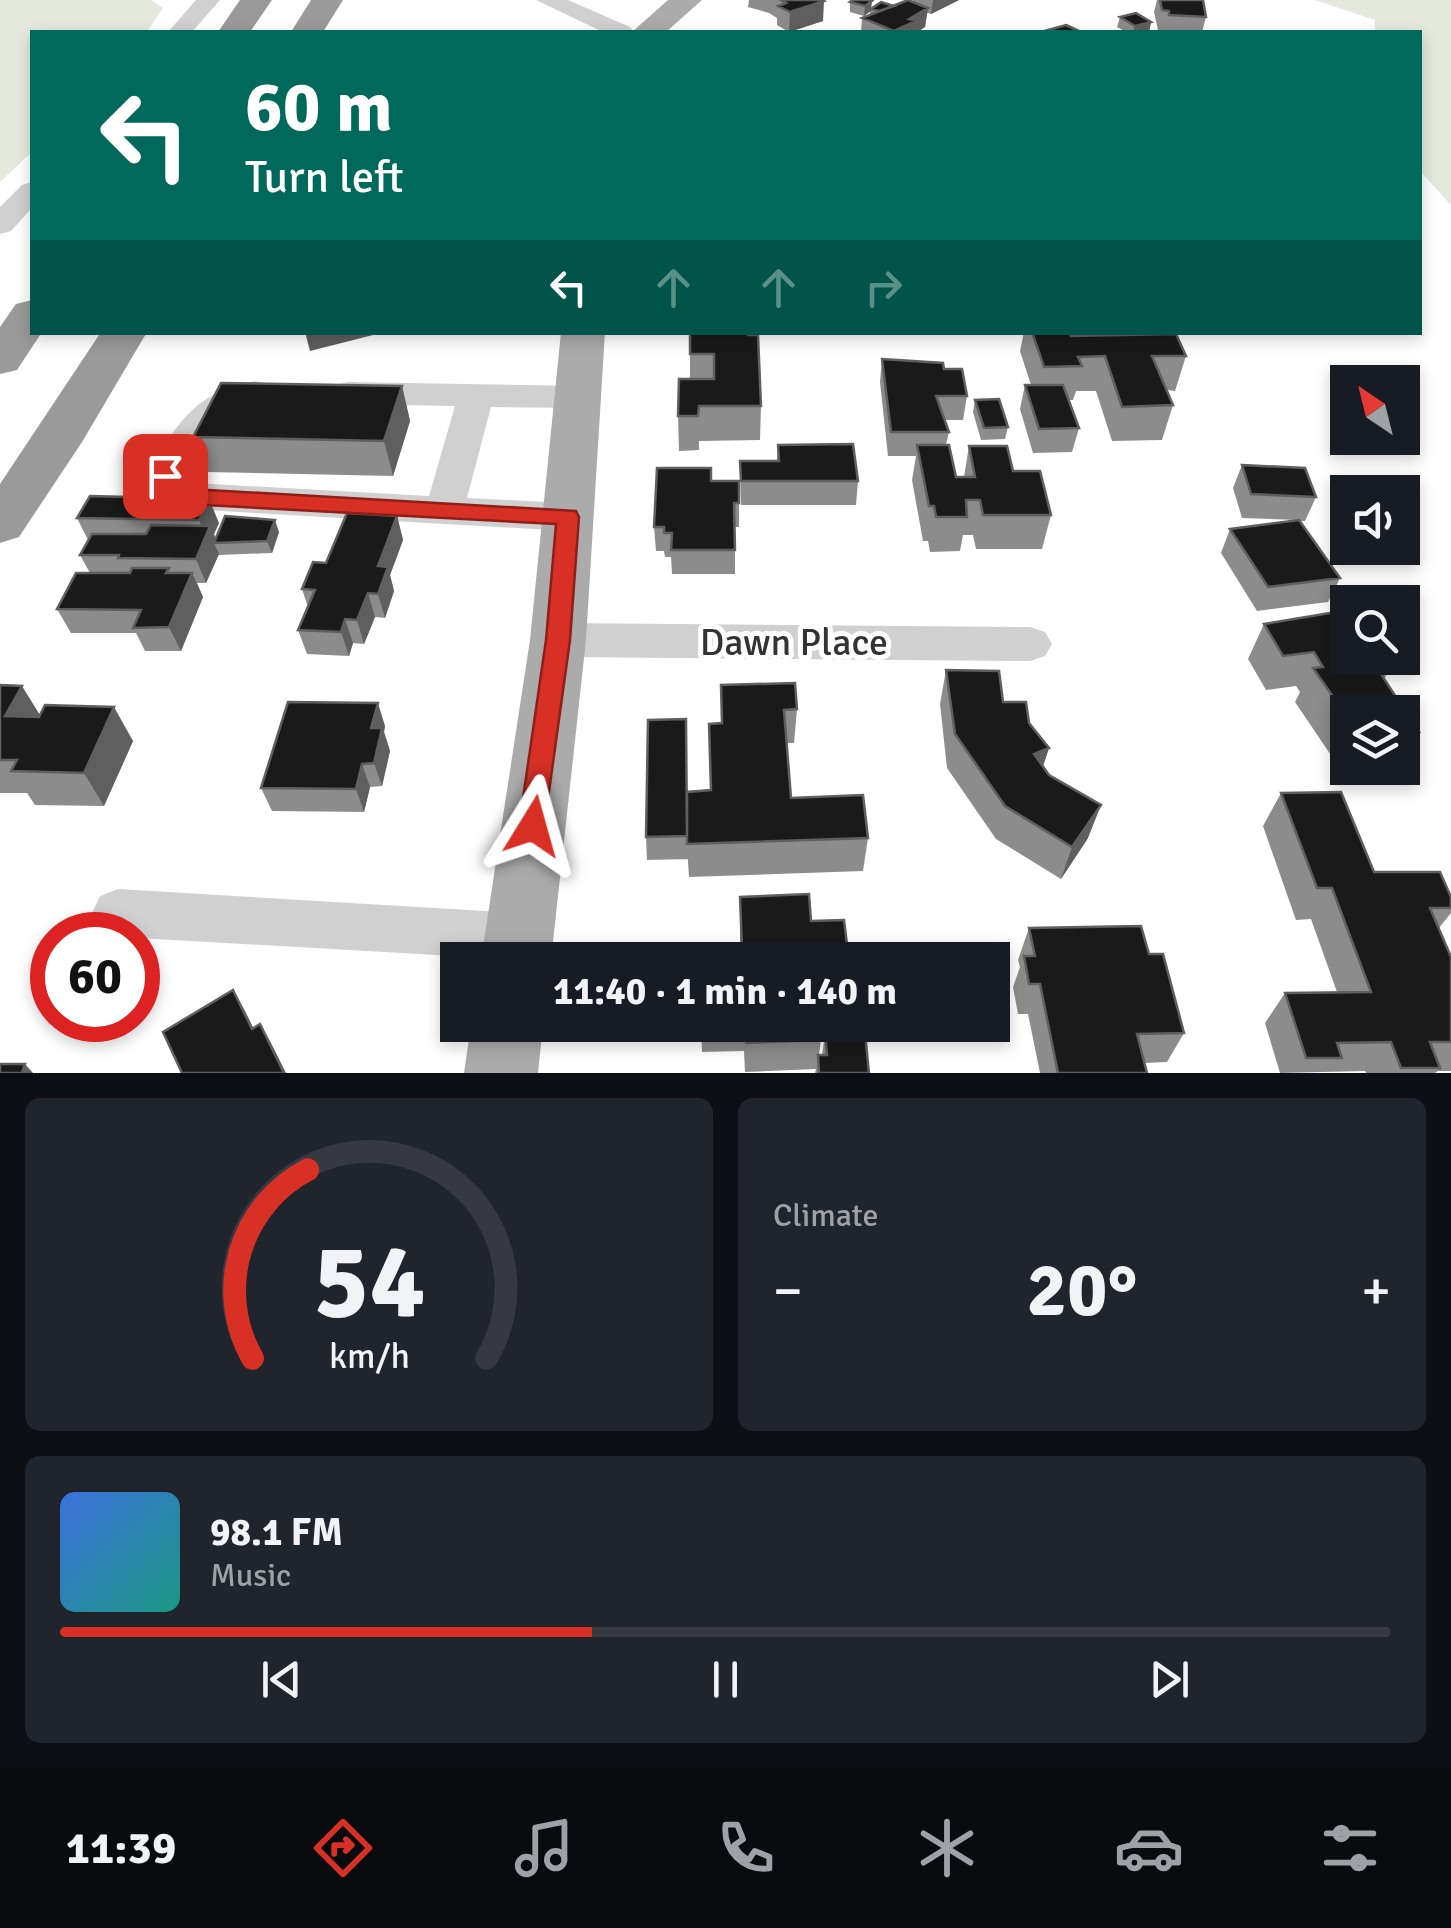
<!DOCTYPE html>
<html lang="en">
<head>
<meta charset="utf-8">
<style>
  :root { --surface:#171b24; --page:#20242c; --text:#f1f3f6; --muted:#9ea1a6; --line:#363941; --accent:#d93025 }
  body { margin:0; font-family:Signika,sans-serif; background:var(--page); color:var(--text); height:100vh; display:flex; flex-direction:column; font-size:38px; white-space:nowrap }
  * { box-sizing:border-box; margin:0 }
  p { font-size:32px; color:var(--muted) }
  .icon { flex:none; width:55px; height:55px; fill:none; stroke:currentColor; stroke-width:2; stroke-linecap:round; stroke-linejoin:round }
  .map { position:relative; height:1073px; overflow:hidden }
  .panel { display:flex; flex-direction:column; gap:25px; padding:25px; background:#0d0f14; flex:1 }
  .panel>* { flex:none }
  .guide { position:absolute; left:30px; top:30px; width:1392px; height:305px; border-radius:0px; box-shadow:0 5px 15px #0003; background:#00695c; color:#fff; overflow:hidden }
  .needle { width:65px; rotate:325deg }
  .controls { position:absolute; left:1330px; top:365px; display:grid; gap:20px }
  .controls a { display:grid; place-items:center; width:90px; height:90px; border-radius:0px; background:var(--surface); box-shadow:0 5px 15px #0003; font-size:50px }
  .speed { position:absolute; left:30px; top:912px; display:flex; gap:20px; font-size:50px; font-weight:700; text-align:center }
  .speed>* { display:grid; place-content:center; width:130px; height:130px; border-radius:50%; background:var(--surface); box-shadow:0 5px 15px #0003; line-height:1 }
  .speed .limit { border:15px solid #d22; background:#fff; color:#111 }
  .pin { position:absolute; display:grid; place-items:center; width:85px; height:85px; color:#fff; margin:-42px; border-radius:20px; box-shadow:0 5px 15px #0006 }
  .me { position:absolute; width:110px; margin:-55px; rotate:8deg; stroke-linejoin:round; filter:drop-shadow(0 0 8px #0008) }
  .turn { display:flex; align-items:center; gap:35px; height:210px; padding:0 50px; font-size:45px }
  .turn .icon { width:130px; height:130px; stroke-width:2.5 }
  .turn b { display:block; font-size:70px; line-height:85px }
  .lanes { display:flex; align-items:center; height:95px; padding:0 50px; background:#0003; justify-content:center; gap:50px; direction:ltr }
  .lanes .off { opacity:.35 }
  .big { font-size:75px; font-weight:700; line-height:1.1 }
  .panel .tile { flex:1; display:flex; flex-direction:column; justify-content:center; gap:15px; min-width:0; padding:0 35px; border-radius:15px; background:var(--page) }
  .panel .dial { align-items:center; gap:0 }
  .dial svg { height:260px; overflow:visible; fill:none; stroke:var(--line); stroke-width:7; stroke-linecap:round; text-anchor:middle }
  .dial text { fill:var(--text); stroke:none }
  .song { display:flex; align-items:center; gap:30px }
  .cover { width:120px; height:120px; border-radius:15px; background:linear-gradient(135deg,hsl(220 70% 55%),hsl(170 70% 35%)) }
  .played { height:10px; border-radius:5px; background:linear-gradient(90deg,var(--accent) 40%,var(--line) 40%) }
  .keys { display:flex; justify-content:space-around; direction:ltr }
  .heat { display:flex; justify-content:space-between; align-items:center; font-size:55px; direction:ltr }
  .panel .tiles { flex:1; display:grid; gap:25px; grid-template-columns:1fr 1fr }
  .tile:last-child { grid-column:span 2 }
  .trip { position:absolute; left:440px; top:942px; width:570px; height:100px; border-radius:0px; background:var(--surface); box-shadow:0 5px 15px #0003; font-weight:700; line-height:100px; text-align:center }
  .dock { display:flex; height:160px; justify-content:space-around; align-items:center; background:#090b0e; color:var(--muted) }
  .dock .icon { width:70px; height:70px }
  .dock .current { color:var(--accent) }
  .dock b { font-size:45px; color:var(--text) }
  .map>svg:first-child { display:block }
</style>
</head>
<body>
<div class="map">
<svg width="1451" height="1073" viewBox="0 0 1451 1073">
  <rect width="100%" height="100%" fill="#fff"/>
  <path fill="#e5e9dd" d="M0,0h151l12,8 -16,24h-115v120l-32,30z
    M1315,0h136v205l-31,-34v-139h-45v-12z"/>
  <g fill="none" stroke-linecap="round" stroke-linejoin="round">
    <path fill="#d0d0d0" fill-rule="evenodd" d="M196,0h24l-28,32h-24z
      M536,0h32l62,27 4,5h-31z
      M32,182v26l-21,23 -11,3v-27l22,-22z
      M255,381l13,3 5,8 -5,8c-44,11 -67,38 -84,78l9,5 236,13 26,-90 -107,-2 -13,-3 -5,-8 5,-8 13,-3 229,4 13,3 5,8 -5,8 -13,3 -86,-1 -24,91 101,5 14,4 6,10 -6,10 -14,4 -382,-22 -35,-16 -5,-17c32,-52 45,-82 109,-95z
      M558,623l472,4 15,5 7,12 -7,12 -15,5 -472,-4 -15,-5 -7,-12 7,-12z
      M118,889l400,24 19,8 7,17 -7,17 -12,5 -387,-22v-3h-25l-13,-5 -8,-17 8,-17z"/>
    <path fill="#ababab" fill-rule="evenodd" d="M668,0h34l-36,32h-34z
      M561,332h44l-19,308 -35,320h-70l49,-320z
      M471,1025h72l-5,48h-74z"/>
    <path fill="#9a9a9a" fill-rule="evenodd" d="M240,0h32l-22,32h-32z
      M311,0h32l-20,32h-32z
      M32,300v32h10l-25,38 -17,4v-47l16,-23z
      M101,332h46l-65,110 -63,95 -19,6v-59z"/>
  </g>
  <path fill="#8c8c8c" d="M749,0h73l1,21 -34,11 -12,-7v-7l-8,-5 -21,-6z
    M853,0l18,9 42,-7v-2h46l-28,14 -4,-1 -2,14 -8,5h-56l1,-14 8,-3v-4l-6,5 -14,-4v-10z
    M1157,0h46l3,17 -4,15h-38v-1l-6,-1 -4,-18z
    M1120,17l31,5 -2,10h-23l-9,-5z
    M690,332h58l13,74 -1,34 -61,1v9l-20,1 -1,-35 12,-37z
    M1024,332h45l2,4 115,20 -11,35 -8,-1 6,15 -11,35 -50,1 -16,-50h-20l-3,9h-4l10,28 -7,24 -39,1 -13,-44 5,-24h6l-11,-34z
    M882,359l62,10 23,27 -4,24h-19l5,12 -3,13 10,32h8l5,-31 44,25 38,44 -9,34h-66l-3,-14h-10l-3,16 -30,1 -2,-11h-5l-11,-61 4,-24h-28l-8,-74z
    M402,386l8,35 -17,55 -186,-4 -14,-35z
    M975,400l33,27 -3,12 -24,1 -8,-28z
    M778,445l80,36 -2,24h-115l-1,-44h37z
    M1242,465l74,32 -11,24h-6l41,57 -12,24 -71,9 -36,-58 9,-24 67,-9 -55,-2 -9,-30z
    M711,481h28v46h-4v47h-63l-1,-17h-6l-1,-6h-8l-2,-24z
    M90,496l129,27 -5,11 2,5 63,-7 -7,21 -53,2v-1l-13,29h-9l6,14 -22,54h-36l-9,-18h-65l-14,-24 33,-36 -10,-18 8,-15 -11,-22z
    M397,516l6,24 -13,35 4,16 -9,27 -10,-1 -11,27 -11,-1 -4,13 -42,-2 -9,-24 10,-23 -6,-18 24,-26z
    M1264,624l84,34h49l-13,21 35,53 -17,26v-46h-54v56h39l-44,5 -48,-71 5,-10 -4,-6 -30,4 -18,-31z
    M946,670l57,32 26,21 20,25 -6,18 45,72 -27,41 -65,-40 -49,-71 -7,-64z
    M0,685l40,30 93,26 -29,65 -69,-1 -8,-12h-27z
    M721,685l76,24 -3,34h-8l5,55 77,40 -5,33 -174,6 -2,-31 1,13 -41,1 -1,-23 41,-3 24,-44 10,-67z
    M385,726l-1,6 6,19 -8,35 -12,1 -6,25 -92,-1 -11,-23z
    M1281,793l93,79 77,25v16l-12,15 12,29v114h-13l-3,2h-69l-1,-2 -85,2 -15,-50 20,-30 52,-1 -26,-73 -15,1 -33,-94z
    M740,897l71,24 -71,27z
    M1029,928l120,26 35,79 -17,29 -23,1 3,10h-107l-12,-59h-10l-5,-27 7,-20 -2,-7z
    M701,1025h119l1,15 -2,15h3l3,-21 44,39h-54l1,-4 -71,3 -1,-21 -42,1z"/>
  <path fill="#5f5f5f" d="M933,0h26l-28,14z
    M824,1l-1,20 -34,11 1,-20z
    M872,1l-1,10 -7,5 1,-10z
    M928,8l-3,19 -8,5h-23l15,-13z
    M1151,22l-2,10h-16l2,-6z
    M305,332h72v2l-67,17z
    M402,386l8,35 -17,55 -9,-35z
    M209,499l10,24 -5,11 3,9h-3l5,11 -13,29 -10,-24 10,-23 -7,-16z
    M397,516l6,24 -13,35 4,16 -9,27 -7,-24v-28z
    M275,520l4,12 -7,21 -5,-12z
    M192,573l11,24 -22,54 -12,-24z
    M368,593l7,24 -11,27 -7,-24z
    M345,619l8,24 -4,13 -8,-24z
    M22,686l21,34 -38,-4z
    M378,703l7,23 -1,6 6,19 -8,35 -8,-23 -3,-35z
    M114,707l19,34 -29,65 -20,-33z
    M1049,748l-11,33 -4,-27z
    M362,764l8,23 -6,25 -8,-23z
    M1101,805l-13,33 -27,41 11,-32z
    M233,990l12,21 19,39 -12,-21z
    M260,1024l12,21 14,28h-2z
    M25,1064l8,9h-11z"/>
  <path fill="#1a1a1a" stroke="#5f5f5f" stroke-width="2.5" d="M781,0h41l2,1 -34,11 -12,-6 8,-3z
    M853,0h16l3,1 -7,5 -15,-4z
    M908,0l20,8 -19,11 7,2 -22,10 -32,-13z
    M1160,0h43l3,17 -37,-2v-4l-7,-1z
    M881,2l13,4 -15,5 -8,-2z
    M1136,13l15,9 -16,4 -15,-9z
    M1066,25l15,7h-40z
    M690,332h58v3h10l3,71h-62l-1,10h-20l1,-37h35v-25h-24z
    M1032,332h37l2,4 105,-2 10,22h-34l21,49 -51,2 -17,-51 -27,1 4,9 -38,1z
    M882,359l61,4 1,6h18l5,27h-31l13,36h-58z
    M221,383l181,3 -18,55 -191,-4z
    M1025,385h38l16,43 -40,1z
    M999,399l9,28 -24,1 -9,-28z
    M853,444l5,37h-117l-1,-20h39l-1,-16z
    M917,445h32l7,32h19l-6,-31h38l6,25h27l11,44h-68l-3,-15h-14l1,17h-31l-2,-11h-5z
    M1242,465l63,3 11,29 -65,-3z
    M657,468h54v13h28v22h-5l1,47h-64l1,-17h-8v-6h-10z
    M90,496l119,3 -10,21 -122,-2z
    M347,513l50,3 -19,50 10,1 -10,27 -10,-1 -11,27 -12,-1 -4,13 -43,-2 17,-40 -13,-1 11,-27 13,1z
    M225,516l50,4 -8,21 -53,2z
    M1299,520l41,58 -72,9 -38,-58z
    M151,525l59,1 -14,33 -78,-1 1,-3h-39l12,-21h54z
    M132,568h37l-3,5h26l-23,54 -36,1 8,-18 -84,-1 19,-36h54z
    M1348,610v48h41l3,5 -17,2 44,67 -17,3v-23h-54v6l-35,-50 10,-1 -9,-15 -31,4 -19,-32z
    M946,670l53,1 4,31h23l3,21 20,25 -15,6 15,21 52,30 -29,42 -67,-41 -50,-72z
    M795,683l2,26 -13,1 7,88 72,-3 5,43 -181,6v-52l24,-2 -2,-66 13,-1 -1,-38z
    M0,685l22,1 -17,30 34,1 6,-12 69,2 -30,66 -73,-2 6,-11h-17z
    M288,702l90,1 -7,25h11l-8,35 -12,1 -6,25 -95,-1z
    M686,719l1,117 -41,1 2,-117z
    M1341,792l33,80h66l11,25v11h-21l21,49v85h-21l10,26h-39l-10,-26 -54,1 5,15h-36l-21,-65 86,-1 -39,-104h-15l-36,-95z
    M809,894l2,27 33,-1 5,40h-159v-10l52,-2 -2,-51z
    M1141,926l8,28h14l21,79 -47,1 10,39h-89l-18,-89h-11l-5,-28h11l-6,-28z
    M233,990l19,39 8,-5 24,49h-102l-19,-41z
    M745,1025h75l1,15 -75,3z
    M865,1033l4,40h-50l-1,-18h9l-2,-21z
    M0,1064h25l-3,9h-22z"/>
  <path fill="#d93025" stroke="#8d1f18" stroke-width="2.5" d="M165,469l8,2 3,10 15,8 385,22 3,6 -9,123 -27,195 -10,3 -10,-3 -4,-9 27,-186 10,-116 -370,-20 -32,-20 3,-13z"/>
  <g text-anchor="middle" stroke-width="10" stroke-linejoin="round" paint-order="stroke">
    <g font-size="38" fill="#333" stroke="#fff">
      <text x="794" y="655">Dawn Place</text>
    </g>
  </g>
</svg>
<div class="controls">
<a><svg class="needle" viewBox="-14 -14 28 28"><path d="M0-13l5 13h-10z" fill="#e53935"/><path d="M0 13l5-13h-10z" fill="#9ea1a6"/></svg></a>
<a><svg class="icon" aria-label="sound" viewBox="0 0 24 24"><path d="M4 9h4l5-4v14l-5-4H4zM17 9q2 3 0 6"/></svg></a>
<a><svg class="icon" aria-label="search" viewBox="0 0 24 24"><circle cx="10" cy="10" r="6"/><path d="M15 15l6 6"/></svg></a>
<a><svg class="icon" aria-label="layers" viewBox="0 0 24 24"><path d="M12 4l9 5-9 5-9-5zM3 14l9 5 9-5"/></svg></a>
</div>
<div class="speed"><div class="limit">60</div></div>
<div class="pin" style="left:165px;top:476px;background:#d93025"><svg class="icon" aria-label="arrive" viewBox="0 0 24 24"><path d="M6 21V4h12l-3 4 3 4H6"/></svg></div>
<svg class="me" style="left:533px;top:826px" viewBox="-20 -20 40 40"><path d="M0-17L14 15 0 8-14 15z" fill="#d93025" stroke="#fff" stroke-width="4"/></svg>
<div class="trip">11:40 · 1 min · 140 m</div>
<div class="guide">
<div class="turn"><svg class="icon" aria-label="left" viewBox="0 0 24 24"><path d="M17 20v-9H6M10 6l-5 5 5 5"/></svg><div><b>60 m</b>Turn left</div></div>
<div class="lanes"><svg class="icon" aria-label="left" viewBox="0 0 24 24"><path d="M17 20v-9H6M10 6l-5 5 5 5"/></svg><svg class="icon off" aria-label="ahead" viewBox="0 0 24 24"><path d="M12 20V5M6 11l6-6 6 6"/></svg><svg class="icon off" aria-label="ahead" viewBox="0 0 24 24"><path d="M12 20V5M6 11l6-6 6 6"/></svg><svg class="icon off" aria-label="right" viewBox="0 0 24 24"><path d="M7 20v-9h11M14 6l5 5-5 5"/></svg></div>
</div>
</div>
<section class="panel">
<div class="tiles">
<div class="tile dial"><svg viewBox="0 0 100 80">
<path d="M14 69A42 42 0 1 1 86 69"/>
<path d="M14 69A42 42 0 0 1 31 11" stroke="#d93025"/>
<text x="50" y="56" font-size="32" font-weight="700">54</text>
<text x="50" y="72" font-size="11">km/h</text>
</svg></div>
<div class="tile"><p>Climate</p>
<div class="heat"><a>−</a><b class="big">20°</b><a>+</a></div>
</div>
<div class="tile">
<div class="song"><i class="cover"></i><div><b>98.1 FM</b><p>Music</p></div></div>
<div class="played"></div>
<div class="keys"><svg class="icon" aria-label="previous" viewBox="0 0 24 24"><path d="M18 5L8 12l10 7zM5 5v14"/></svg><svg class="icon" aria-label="pause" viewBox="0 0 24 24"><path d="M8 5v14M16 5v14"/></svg><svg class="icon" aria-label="next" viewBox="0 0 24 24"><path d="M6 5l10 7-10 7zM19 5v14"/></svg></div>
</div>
</div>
</section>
<nav class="dock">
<b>11:39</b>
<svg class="icon current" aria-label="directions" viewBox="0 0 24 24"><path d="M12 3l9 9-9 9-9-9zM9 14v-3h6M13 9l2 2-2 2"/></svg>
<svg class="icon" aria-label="music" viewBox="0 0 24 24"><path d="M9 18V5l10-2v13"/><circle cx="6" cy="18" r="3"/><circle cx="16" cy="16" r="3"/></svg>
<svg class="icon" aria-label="phone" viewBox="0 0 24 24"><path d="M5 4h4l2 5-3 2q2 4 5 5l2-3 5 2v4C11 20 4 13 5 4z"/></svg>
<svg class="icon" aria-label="climate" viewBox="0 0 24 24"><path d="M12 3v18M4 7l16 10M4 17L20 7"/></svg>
<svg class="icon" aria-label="car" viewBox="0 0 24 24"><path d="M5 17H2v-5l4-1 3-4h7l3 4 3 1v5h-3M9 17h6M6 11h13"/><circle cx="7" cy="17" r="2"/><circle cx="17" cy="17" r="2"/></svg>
<svg class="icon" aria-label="filters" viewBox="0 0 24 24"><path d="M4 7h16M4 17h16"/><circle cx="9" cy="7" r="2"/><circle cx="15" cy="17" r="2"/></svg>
</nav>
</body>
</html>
